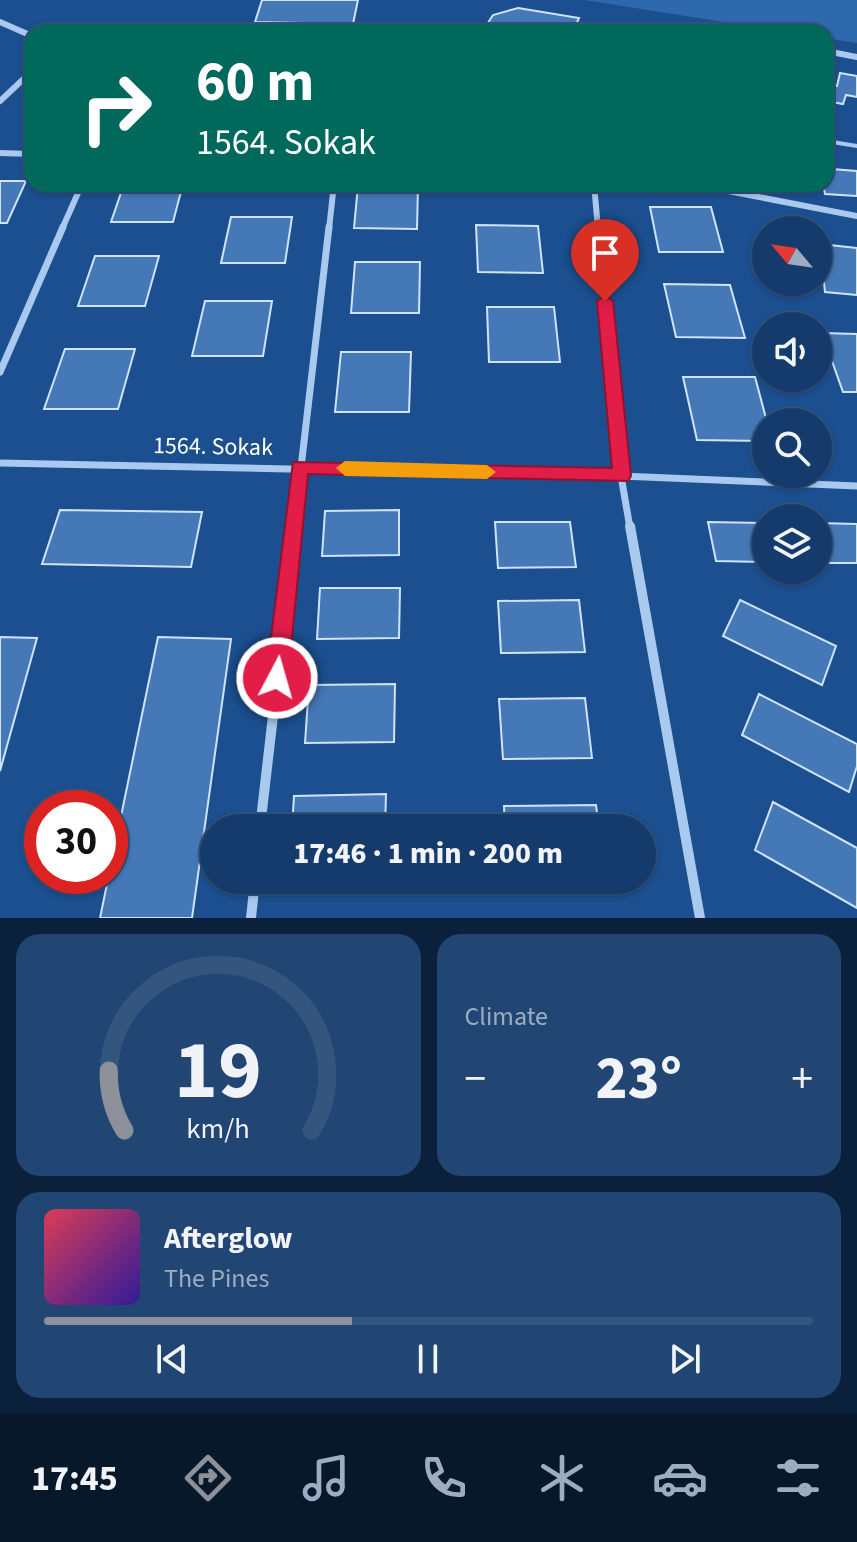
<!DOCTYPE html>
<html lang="en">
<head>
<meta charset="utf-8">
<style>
  :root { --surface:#143b6b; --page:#214673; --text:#f1f3f6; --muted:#9dadc1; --line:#33557e; --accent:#8c9099 }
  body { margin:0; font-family:"Source Sans 3",sans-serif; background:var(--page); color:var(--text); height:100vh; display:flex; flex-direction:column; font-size:30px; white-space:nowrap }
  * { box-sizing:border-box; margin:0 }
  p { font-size:26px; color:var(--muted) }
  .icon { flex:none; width:44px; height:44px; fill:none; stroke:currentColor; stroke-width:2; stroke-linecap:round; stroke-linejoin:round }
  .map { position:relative; height:918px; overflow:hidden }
  .drawer { display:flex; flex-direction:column; gap:16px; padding:16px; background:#0b203b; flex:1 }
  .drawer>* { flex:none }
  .guide { position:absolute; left:24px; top:24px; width:810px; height:168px; border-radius:24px; box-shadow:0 2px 6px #0004,0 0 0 2px var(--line); background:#00695c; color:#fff; overflow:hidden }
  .needle { width:52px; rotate:299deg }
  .tools { position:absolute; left:752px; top:216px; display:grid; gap:16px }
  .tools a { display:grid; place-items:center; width:80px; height:80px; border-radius:50%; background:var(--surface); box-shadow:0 2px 6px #0004,0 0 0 2px var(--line); font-size:40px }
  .speed { position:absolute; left:24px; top:790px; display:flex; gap:16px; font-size:40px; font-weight:700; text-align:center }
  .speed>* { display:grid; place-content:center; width:104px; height:104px; border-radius:50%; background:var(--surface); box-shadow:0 2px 6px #0004,0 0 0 2px var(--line); line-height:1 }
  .speed .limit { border:12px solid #d22; background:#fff; color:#111 }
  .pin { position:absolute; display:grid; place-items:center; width:68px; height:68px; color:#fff; margin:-82px -34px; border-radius:50% 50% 50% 0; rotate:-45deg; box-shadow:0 0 8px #0007 }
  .pin .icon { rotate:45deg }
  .me { position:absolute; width:88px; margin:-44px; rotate:6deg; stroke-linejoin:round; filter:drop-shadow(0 0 6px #0008) }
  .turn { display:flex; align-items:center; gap:28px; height:168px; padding:0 40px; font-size:36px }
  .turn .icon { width:104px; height:104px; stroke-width:2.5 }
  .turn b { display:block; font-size:56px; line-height:68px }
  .big { font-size:60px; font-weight:800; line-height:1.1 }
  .drawer .card { flex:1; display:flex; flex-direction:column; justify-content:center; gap:12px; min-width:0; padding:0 28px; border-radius:24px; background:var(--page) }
  .drawer .dial { align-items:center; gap:0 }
  .dial svg { height:208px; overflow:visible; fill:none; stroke:var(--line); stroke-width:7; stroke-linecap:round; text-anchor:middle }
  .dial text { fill:var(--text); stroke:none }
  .song { display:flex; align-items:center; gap:24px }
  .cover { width:96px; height:96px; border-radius:12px; background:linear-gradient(135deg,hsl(350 70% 55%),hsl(250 70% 35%)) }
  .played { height:8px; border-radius:4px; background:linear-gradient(90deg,var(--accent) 40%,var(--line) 40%) }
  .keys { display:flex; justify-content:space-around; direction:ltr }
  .heat { display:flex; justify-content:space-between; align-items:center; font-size:44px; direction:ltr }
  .drawer .tiles { flex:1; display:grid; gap:16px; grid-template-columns:1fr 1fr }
  .card:last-child { grid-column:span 2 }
  .trip { position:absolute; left:200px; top:814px; width:456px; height:80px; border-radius:40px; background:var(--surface); box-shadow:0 2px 6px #0004,0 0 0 2px var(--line); font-weight:800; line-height:80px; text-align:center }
  .dock { display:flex; height:128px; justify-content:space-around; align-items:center; background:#08182b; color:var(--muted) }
  .dock .icon { width:56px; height:56px }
  .dock .selected { color:var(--accent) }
  .dock b { font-size:36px; color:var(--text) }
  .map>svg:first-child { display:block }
</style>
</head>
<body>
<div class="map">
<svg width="857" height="918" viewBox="0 0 857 918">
  <rect width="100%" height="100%" fill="#1b4f8f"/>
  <path fill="#2e69ad" d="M584,0h273v43l-31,-5v-6h-38z"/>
  <path fill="#4478b7" stroke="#cfe3fa" stroke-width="2" d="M262,0h96l-5,24 -98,-2z
    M518,8l61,10 -6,14h-91l11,-17z
    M840,73l17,3v21l-11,-2 -3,9 -17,-3v-17l11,2z
    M826,155l3,1 3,13 25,2v25l-32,-2 -2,-10h3z
    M0,181h26l-19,42h-7z
    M124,184h59l-10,38h-62z
    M358,185l60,1 -1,43 -63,-1z
    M650,207h61l12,45h-64z
    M231,217h61l-7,46h-64z
    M476,225l62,1 5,47 -65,-1z
    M820,244l37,4v47l-32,-3z
    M95,256h64l-14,50h-67z
    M355,262h65l-1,51h-68z
    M664,284l66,1 15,53 -69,-1z
    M205,301h67l-9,55h-71z
    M487,307h67l6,55h-71z
    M822,333l35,1v58h-14z
    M65,349h70l-17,60h-74z
    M341,352h70l-2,60h-74z
    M683,377h72l12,45 -1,19 -69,-1z
    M60,510l142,2 -11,55 -149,-3z
    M399,510v45l-77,1 3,-45z
    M495,522h75l6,45 -78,1z
    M708,522l58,1v39l-50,-1z
    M818,523l39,1v39h-39z
    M320,588h80l-1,50 -82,1z
    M579,600l6,52 -84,1 -3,-52z
    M740,600l96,46 -14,39 -99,-49z
    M0,637l37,1 -37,133z
    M158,637l73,2 -39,279h-92z
    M395,684l-1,58 -89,1 4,-58z
    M759,694l98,50v22l-8,26 -107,-57z
    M585,698l7,60 -89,1 -4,-60z
    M386,794l-1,34h-93l2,-32z
    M773,802l84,46v60l-102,-58z
    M596,805l3,23h-94l-1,-22z"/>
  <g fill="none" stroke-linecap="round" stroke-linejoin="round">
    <path stroke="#a9c9ee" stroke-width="4" d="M826,141l31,5"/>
    <path stroke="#a9c9ee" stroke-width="6" d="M0,22l32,14
      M826,51l31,6
      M0,101l32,-30
      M0,153l32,1
      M594,184l4,45
      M692,184l165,32
      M62,229l20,-45
      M329,229l5,-45"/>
    <path stroke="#a9c9ee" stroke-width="7" d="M598,227l23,249 9,52
      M0,372l63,-145
      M0,463l621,13 236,10
      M294,528l35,-301"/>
    <path stroke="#a9c9ee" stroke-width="10" d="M630,526l70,392
      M260,828l35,-302
      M251,918l4,-38"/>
  </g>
  <path fill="#e11d48" stroke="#92132f" stroke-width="2" d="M605,295l8,6 18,175 -3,5 -320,-7 -20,204 -4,7 -7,3 -8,-3 -3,-7 27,-216 319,6 -15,-167z"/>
  <path fill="#f59e0b" d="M345,461l142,4 9,7 -9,7 -142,-3 -9,-8z"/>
  <g text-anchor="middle" stroke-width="6" stroke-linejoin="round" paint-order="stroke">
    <g font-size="24" fill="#fff" stroke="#1b4f8f">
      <text transform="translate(213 446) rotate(1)" y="8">1564. Sokak</text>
    </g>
  </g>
</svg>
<div class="tools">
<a><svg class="needle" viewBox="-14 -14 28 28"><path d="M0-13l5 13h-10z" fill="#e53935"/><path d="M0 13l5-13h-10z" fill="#9dadc1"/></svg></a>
<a><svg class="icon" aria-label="sound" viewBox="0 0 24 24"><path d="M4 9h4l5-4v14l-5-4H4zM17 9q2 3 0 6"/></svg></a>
<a><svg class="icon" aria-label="search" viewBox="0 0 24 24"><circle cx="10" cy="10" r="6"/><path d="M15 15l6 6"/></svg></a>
<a><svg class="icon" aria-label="layers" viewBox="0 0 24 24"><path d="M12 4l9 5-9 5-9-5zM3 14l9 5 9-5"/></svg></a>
</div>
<div class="speed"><div class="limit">30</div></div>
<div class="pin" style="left:605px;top:301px;background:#d93025"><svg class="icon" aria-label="arrive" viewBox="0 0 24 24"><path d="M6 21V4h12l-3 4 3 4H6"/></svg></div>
<svg class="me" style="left:277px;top:678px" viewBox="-20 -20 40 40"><circle r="17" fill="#e11d48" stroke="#fff" stroke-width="3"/><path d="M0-11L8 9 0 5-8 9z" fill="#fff"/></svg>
<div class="trip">17:46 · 1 min · 200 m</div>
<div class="guide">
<div class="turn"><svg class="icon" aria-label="right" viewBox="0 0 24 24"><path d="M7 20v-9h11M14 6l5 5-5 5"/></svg><div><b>60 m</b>1564. Sokak</div></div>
</div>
</div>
<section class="drawer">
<div class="tiles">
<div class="card dial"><svg viewBox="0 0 100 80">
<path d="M14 69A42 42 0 1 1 86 69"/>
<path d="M14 69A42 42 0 0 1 8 46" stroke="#8c9099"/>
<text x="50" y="56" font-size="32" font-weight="700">19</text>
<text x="50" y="72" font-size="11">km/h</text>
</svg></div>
<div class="card"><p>Climate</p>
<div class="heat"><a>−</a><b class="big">23°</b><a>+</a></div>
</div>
<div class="card">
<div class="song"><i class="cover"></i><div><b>Afterglow</b><p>The Pines</p></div></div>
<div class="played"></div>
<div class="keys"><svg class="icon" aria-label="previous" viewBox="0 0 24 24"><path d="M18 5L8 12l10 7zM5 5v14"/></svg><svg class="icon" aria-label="pause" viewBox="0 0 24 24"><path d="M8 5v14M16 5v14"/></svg><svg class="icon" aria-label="next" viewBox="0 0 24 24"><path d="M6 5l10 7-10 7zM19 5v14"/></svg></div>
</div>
</div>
</section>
<nav class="dock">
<b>17:45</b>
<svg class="icon selected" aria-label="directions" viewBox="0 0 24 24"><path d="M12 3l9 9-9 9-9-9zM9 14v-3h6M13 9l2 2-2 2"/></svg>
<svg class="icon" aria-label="music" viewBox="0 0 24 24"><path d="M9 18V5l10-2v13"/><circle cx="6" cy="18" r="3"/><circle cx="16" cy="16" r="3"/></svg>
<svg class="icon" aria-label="phone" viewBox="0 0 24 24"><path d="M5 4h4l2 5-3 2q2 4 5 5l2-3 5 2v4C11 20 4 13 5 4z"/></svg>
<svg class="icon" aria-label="climate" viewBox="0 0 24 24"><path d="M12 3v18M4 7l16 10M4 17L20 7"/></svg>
<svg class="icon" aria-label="car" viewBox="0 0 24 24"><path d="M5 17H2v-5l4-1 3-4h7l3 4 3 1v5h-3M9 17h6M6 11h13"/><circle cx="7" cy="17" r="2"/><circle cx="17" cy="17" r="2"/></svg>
<svg class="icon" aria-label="filters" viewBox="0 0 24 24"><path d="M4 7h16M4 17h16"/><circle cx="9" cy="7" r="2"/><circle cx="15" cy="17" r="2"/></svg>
</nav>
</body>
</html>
